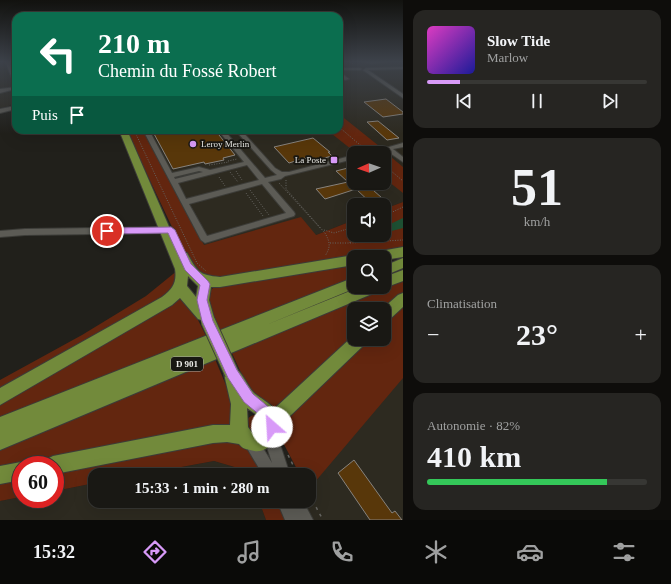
<!DOCTYPE html>
<html lang="fr">
<head>
<meta charset="utf-8">
<style>
  :root { --surface:#191814; --page:#262522; --text:#f1f3f6; --muted:#9fa0a0; --line:#373734; --accent:#d89af8 }
  body { margin:0; font-family:Georgia,serif; background:var(--page); color:var(--text); height:100vh; display:flex; flex-direction:column; font-size:15px; white-space:nowrap }
  * { box-sizing:border-box; margin:0 }
  p { font-size:13px; color:var(--muted) }
  .icon { flex:none; width:22px; height:22px; fill:none; stroke:currentColor; stroke-width:2; stroke-linecap:round; stroke-linejoin:round }
  .map { position:relative; flex:1; overflow:hidden }
  .sheet { display:flex; flex-direction:column; gap:10px; padding:10px; background:#0e0d0b; width:268px }
  .sheet>* { flex:none }
  .hud { position:absolute; left:12px; top:12px; width:331px; height:122px; border-radius:12px; box-shadow:0 4px 16px #0002,0 0 0 1px var(--line); background:#0b6e4f; color:#fff; overflow:hidden }
  .needle { width:26px; rotate:268deg }
  .controls { position:absolute; left:347px; top:146px; display:grid; gap:8px }
  .controls a { display:grid; place-items:center; width:44px; height:44px; border-radius:8px; background:var(--surface); box-shadow:0 4px 16px #0002,0 0 0 1px var(--line); font-size:20px }
  .speed { position:absolute; left:12px; top:456px; display:flex; gap:8px; font-size:20px; font-weight:700; text-align:center }
  .speed>* { display:grid; place-content:center; width:52px; height:52px; border-radius:50%; background:var(--surface); box-shadow:0 4px 16px #0002,0 0 0 1px var(--line); line-height:1 }
  .speed .limit { border:6px solid #d22; background:#fff; color:#111 }
  .pin { position:absolute; display:grid; place-items:center; width:34px; height:34px; color:#fff; margin:-17px; border:2px solid #fff; border-radius:50%; box-shadow:0 1px 4px #0007 }
  .me { position:absolute; width:44px; margin:-22px; rotate:334deg; stroke-linejoin:round; filter:drop-shadow(0 0 3px #0008) }
  .turn { display:flex; align-items:center; gap:14px; height:84px; padding:0 20px; font-size:18px }
  .turn .icon { width:52px; height:52px; stroke-width:2.5 }
  .turn b { display:block; font-size:28px; line-height:34px }
  .then { display:flex; align-items:center; height:38px; padding:0 20px; background:#0003; gap:8px; font-size:15px }
  .big { font-size:30px; font-weight:700; line-height:1.1 }
  .sheet .card { flex:1; display:flex; flex-direction:column; justify-content:center; gap:6px; min-width:0; padding:0 14px; border-radius:12px; background:var(--page) }
  .sheet .dial { align-items:center; gap:0 }
  .dial b { font-size:52px; line-height:1 }
  .song { display:flex; align-items:center; gap:12px }
  .cover { width:48px; height:48px; border-radius:6px; background:linear-gradient(135deg,hsl(310 70% 55%),hsl(240 70% 35%)) }
  .played { height:4px; border-radius:2px; background:linear-gradient(90deg,var(--accent) 15%,var(--line) 15%) }
  .keys { display:flex; justify-content:space-around; direction:ltr }
  .heat { display:flex; justify-content:space-between; align-items:center; font-size:22px; direction:ltr }
  .charge { height:6px; border-radius:3px; background:linear-gradient(90deg,#34c759 82%,var(--line) 0) }
  .trip { position:absolute; left:88px; top:468px; width:228px; height:40px; border-radius:12px; background:var(--surface); box-shadow:0 4px 16px #0002,0 0 0 1px var(--line); font-weight:700; line-height:40px; text-align:center }
  .tab-bar { display:flex; height:64px; justify-content:space-around; align-items:center; background:#0a0a08; color:var(--muted) }
  .tab-bar .icon { width:28px; height:28px }
  .tab-bar .on { color:var(--accent) }
  .tab-bar b { font-size:18px; color:var(--text) }
  main { display:flex; flex:1; min-height:0 }
  .map>svg:first-child { display:block }
</style>
</head>
<body>
<main>
<div class="map">
<svg width="403" height="520" viewBox="0 0 403 520">
  <rect width="100%" height="100%" fill="#21201b"/>
  <path fill="#2d2a20" fill-rule="evenodd" d="M0,61h16v40l-7,5 -9,2z
    M339,61h64v141l-19,7v-4h-30v15l-38,15 38,52h13l36,37v196h-120l16,-19h10v-12l11,-13 -176,-346h195zM354,153h30v30h-30zM354,309h30v30h-30z
    M214,461l34,10 2,4h-112z
    M95,483v18h164l7,19h-266v-19l21,-4v2h34v-8z"/>
  <path fill="#63260f" d="M339,114l40,32 3,2 -26,5 -29,-23h12z
    M126,130h18l60,115 97,-28 15,18 38,-15v15h30v-26l19,-7v48l-49,7 -139,23 -23,-11z
    M385,152l18,15v26l-19,-15v-25h-2z
    M354,263v16l-133,52c-5,-10 -21,-33 -8,-43 3,-2 7,-2 9,-3z
    M178,270v8l-7,17 -171,96v-11l82,-45 64,-39z
    M403,279v15l-19,15h-30v30l-79,72 -27,-23 -17,-37z
    M178,296l14,12 14,28 -206,83v-19z
    M403,303v75l-94,111v-14h-9l-22,-42 7,-16 80,-78h19v-18z
    M215,359l18,43v27h-17l-181,36h-14l-21,7v-25z
    M246 424a9 9 0 1 1 18 0a9 9 0 1 1-18 0Z
    M232,439l27,18 8,18h-17l-2,-4 -34,-10 -76,14h-43v8l-40,8v-19z
    M21,478v19l-21,4v-18z
    M259,501h21l8,19h-22z"/>
  <path fill="#1e5033" d="M403,218v10l-19,5v-6z"/>
  <path fill="#58370a" stroke="#87837e" d="M386,99l17,13v2l-20,3 -19,-15z
    M378,121l21,17 -12,2 -20,-18z
    M164,130h51l20,25 -12,3 1,2 -19,4 -1,-2 -31,7 -20,-37z
    M313,138l17,14h-2l4,4 -23,6 -4,-4 -16,5 -15,-16z
    M348,168l6,6v9h11l25,22h-17l-17,-16 -31,10 -9,-10 32,-7 -12,-11z
    M354,460l38,53 3,-2 7,9h-32l-32,-47z"/>
  <g fill="none" stroke-linecap="round" stroke-linejoin="round">
    <g stroke="#3c3c38" stroke-width="2">
      <path id="minor" d="M5,61h4l7,16v7l-2,-1z
        M360,61h34l-23,3z
        M403,67v2l-35,1 35,24v4l-40,-28 3,-2z
        M339,68h21l2,1 -2,1h-21z
        M339,73h2l8,6 -4,1 -6,-4z
        M16,87v2l-16,4v-4z
        M15,106l1,3 -16,4v-4z
        M143,130h6l23,43 27,-6 11,3 34,-8 -26,-32h6l41,48 12,-3 -6,-5 -36,-40h6l34,38 7,4h7l65,-17v4l-69,17 -4,3 -13,3 26,30 1,2 -1,2 -89,27 -4,-3zM247,165l12,15 -73,19 -8,-16zM199,171l4,1 -28,7 -1,-2zM262,184l24,29 -79,23 -18,-32z
        M403,143v4l-10,2 10,8v5l-16,-11 -8,2h-11z
        M171,227l4,3 -4,3 -146,2 -25,2v-6l25,-2z
        M270,427l5,2 15,46h-27l-16,-27 -2,-5 2,-5 5,-2 5,2 15,25 -9,-29 2,-5z
        M277,501h26l10,19h-28z"/>
    </g>
    <g stroke="#3c3c38" stroke-width="2">
      <path id="major" d="M119,130h8l53,122 7,1c10,18 11,22 33,24l134,-22 4,2h-4v8l-134,22h-9l-2,13 6,21 -2,4 -5,2 -5,-2 -2,-5 -3,-1 -18,-21 -8,7 -172,100v-17l162,-91c11,-8 15,-15 13,-28zM188,276l10,10 -2,11 -9,-11z
        M403,247v10l-19,3v-3h-15l2,-3 4,-2z
        M403,258v10l-19,8v-10z
        M403,270v11l-19,7 -4,-1 -1,4 -379,159v-33l350,-138 4,-1v9h4l-92,38 94,-38h24v-10z
        M403,293v14l-14,13 -5,2v-13h-2l16,-14z
        M354,335v4h13l-2,5 -76,73c-10,14 -17,40 -39,33 -5,-1 -8,-2 -11,-6l-12,-2 -14,1 -158,31v-9h-11l3,-6 6,-3 160,-31h17l1,-21 -7,-30 3,-5 5,-3c11,5 14,19 22,27 7,6 15,9 20,16zM247,408c8,6 17,10 16,21l-5,5h-5l-5,-7z
        M21,462l7,3h-7v15l-21,4v-18z"/>
    </g>
    <path stroke="#656460" stroke-width="1" stroke-dasharray="1 1.5" stroke-linecap="butt" d="M350,62l3,2
      M339,127l27,23
      M134,130l63,133 9,8
      M228,161l9,-2
      M209,165l20,-3
      M384,165l19,16
      M236,171l6,9
      M230,172l8,10
      M219,177l6,9
      M286,180v9l39,44c5,9 6,14 0,23
      M279,183l42,46
      M250,190l19,25
      M246,193l17,23
      M384,216l19,-9
      M324,230l10,3 20,-6
      M330,243h20l1,-9 3,-5
      M350,243l53,-3"/>
    <path stroke="#656460" stroke-width="1.5" stroke-dasharray="3 4.5" stroke-linecap="butt" d="M288,455l10,20
      M309,494l14,26"/>
    <use href="#minor" fill="#5c5b55" fill-rule="evenodd"/>
    <use href="#major" fill="#728a3b" fill-rule="evenodd"/>
    <g stroke="#3c3c38" stroke-width="16" stroke-linecap="butt">
      <path id="major-bridge" d="M208,321l24,53"/>
    </g>
    <use href="#major-bridge" stroke="#728a3b" stroke-width="14"/>
  </g>
  <linearGradient id="sky" x2="0" y2="1"><stop stop-color="#12120f"/><stop offset="0.46" stop-color="#3d424a"/><stop offset="1" stop-color="#3d424a" stop-opacity="0"/></linearGradient>
  <rect width="403" height="134" fill="url(#sky)"/>
  <path fill="#d89af8" stroke="#8c64a1" d="M171,227l4,3 16,34 17,17 2,3 -3,16 6,21 24,49 16,24 18,15 7,18 -2,4 -4,2 -5,-2 -5,-14 -18,-15 -16,-24 -26,-57 -5,-21 3,-15 -15,-15 -17,-37 -61,1 -4,-3 4,-3z"/>
  <g fill="#d89af8" stroke="#181712" stroke-width="1.5">
    <circle cx="193" cy="144" r="4"/>
    <rect x="330" y="156" width="8" height="8" rx="2"/>
  </g>
  <g text-anchor="middle" stroke-width="3.5" stroke-linejoin="round" paint-order="stroke">
    <g font-size="9" fill="#ecece8" stroke="#181712" text-anchor="start">
      <text x="201" y="147">Leroy Merlin</text>
      <text x="326" y="163" text-anchor="end">La Poste</text>
    </g>
    <rect fill="#181712" stroke="#acaca8" stroke-width="1" x="171" y="357" width="32" height="14" rx="3"/>
    <g font-size="9" font-weight="bold" fill="#ecece8">
      <text x="187" y="367">D 901</text>
    </g>
  </g>
</svg>
<div class="controls">
<a><svg class="needle" viewBox="-14 -14 28 28"><path d="M0-13l5 13h-10z" fill="#e53935"/><path d="M0 13l5-13h-10z" fill="#9fa0a0"/></svg></a>
<a><svg class="icon" aria-label="sound" viewBox="0 0 24 24"><path d="M4 9h4l5-4v14l-5-4H4zM17 9q2 3 0 6"/></svg></a>
<a><svg class="icon" aria-label="search" viewBox="0 0 24 24"><circle cx="10" cy="10" r="6"/><path d="M15 15l6 6"/></svg></a>
<a><svg class="icon" aria-label="layers" viewBox="0 0 24 24"><path d="M12 4l9 5-9 5-9-5zM3 14l9 5 9-5"/></svg></a>
</div>
<div class="speed"><div class="limit">60</div></div>
<div class="pin" style="left:107px;top:231px;background:#d93025"><svg class="icon" aria-label="arrive" viewBox="0 0 24 24"><path d="M6 21V4h12l-3 4 3 4H6"/></svg></div>
<svg class="me" style="left:272px;top:427px" viewBox="-20 -20 40 40"><circle r="19" fill="#fff"/><path d="M0-13L10 11 0 6-10 11z" fill="#d89af8"/></svg>
<div class="trip">15:33 · 1 min · 280 m</div>
<div class="hud">
<div class="turn"><svg class="icon" aria-label="left" viewBox="0 0 24 24"><path d="M17 20v-9H6M10 6l-5 5 5 5"/></svg><div><b>210 m</b>Chemin du Fossé Robert</div></div>
<div class="then">Puis<svg class="icon" aria-label="arrive" viewBox="0 0 24 24"><path d="M6 21V4h12l-3 4 3 4H6"/></svg></div>
</div>
</div>
<section class="sheet">
<div class="card">
<div class="song"><i class="cover"></i><div><b>Slow Tide</b><p>Marlow</p></div></div>
<div class="played"></div>
<div class="keys"><svg class="icon" aria-label="previous" viewBox="0 0 24 24"><path d="M18 5L8 12l10 7zM5 5v14"/></svg><svg class="icon" aria-label="pause" viewBox="0 0 24 24"><path d="M8 5v14M16 5v14"/></svg><svg class="icon" aria-label="next" viewBox="0 0 24 24"><path d="M6 5l10 7-10 7zM19 5v14"/></svg></div>
</div>
<div class="card dial"><b>51</b><p>km/h</p></div>
<div class="card"><p>Climatisation</p>
<div class="heat"><a>−</a><b class="big">23°</b><a>+</a></div>
</div>
<div class="card"><p>Autonomie · 82%</p><b class="big">410 km</b><div class="charge"></div></div>
</section>
</main>
<nav class="tab-bar">
<b>15:32</b>
<svg class="icon on" aria-label="directions" viewBox="0 0 24 24"><path d="M12 3l9 9-9 9-9-9zM9 14v-3h6M13 9l2 2-2 2"/></svg>
<svg class="icon" aria-label="music" viewBox="0 0 24 24"><path d="M9 18V5l10-2v13"/><circle cx="6" cy="18" r="3"/><circle cx="16" cy="16" r="3"/></svg>
<svg class="icon" aria-label="phone" viewBox="0 0 24 24"><path d="M5 4h4l2 5-3 2q2 4 5 5l2-3 5 2v4C11 20 4 13 5 4z"/></svg>
<svg class="icon" aria-label="climate" viewBox="0 0 24 24"><path d="M12 3v18M4 7l16 10M4 17L20 7"/></svg>
<svg class="icon" aria-label="car" viewBox="0 0 24 24"><path d="M5 17H2v-5l4-1 3-4h7l3 4 3 1v5h-3M9 17h6M6 11h13"/><circle cx="7" cy="17" r="2"/><circle cx="17" cy="17" r="2"/></svg>
<svg class="icon" aria-label="filters" viewBox="0 0 24 24"><path d="M4 7h16M4 17h16"/><circle cx="9" cy="7" r="2"/><circle cx="15" cy="17" r="2"/></svg>
</nav>
</body>
</html>
